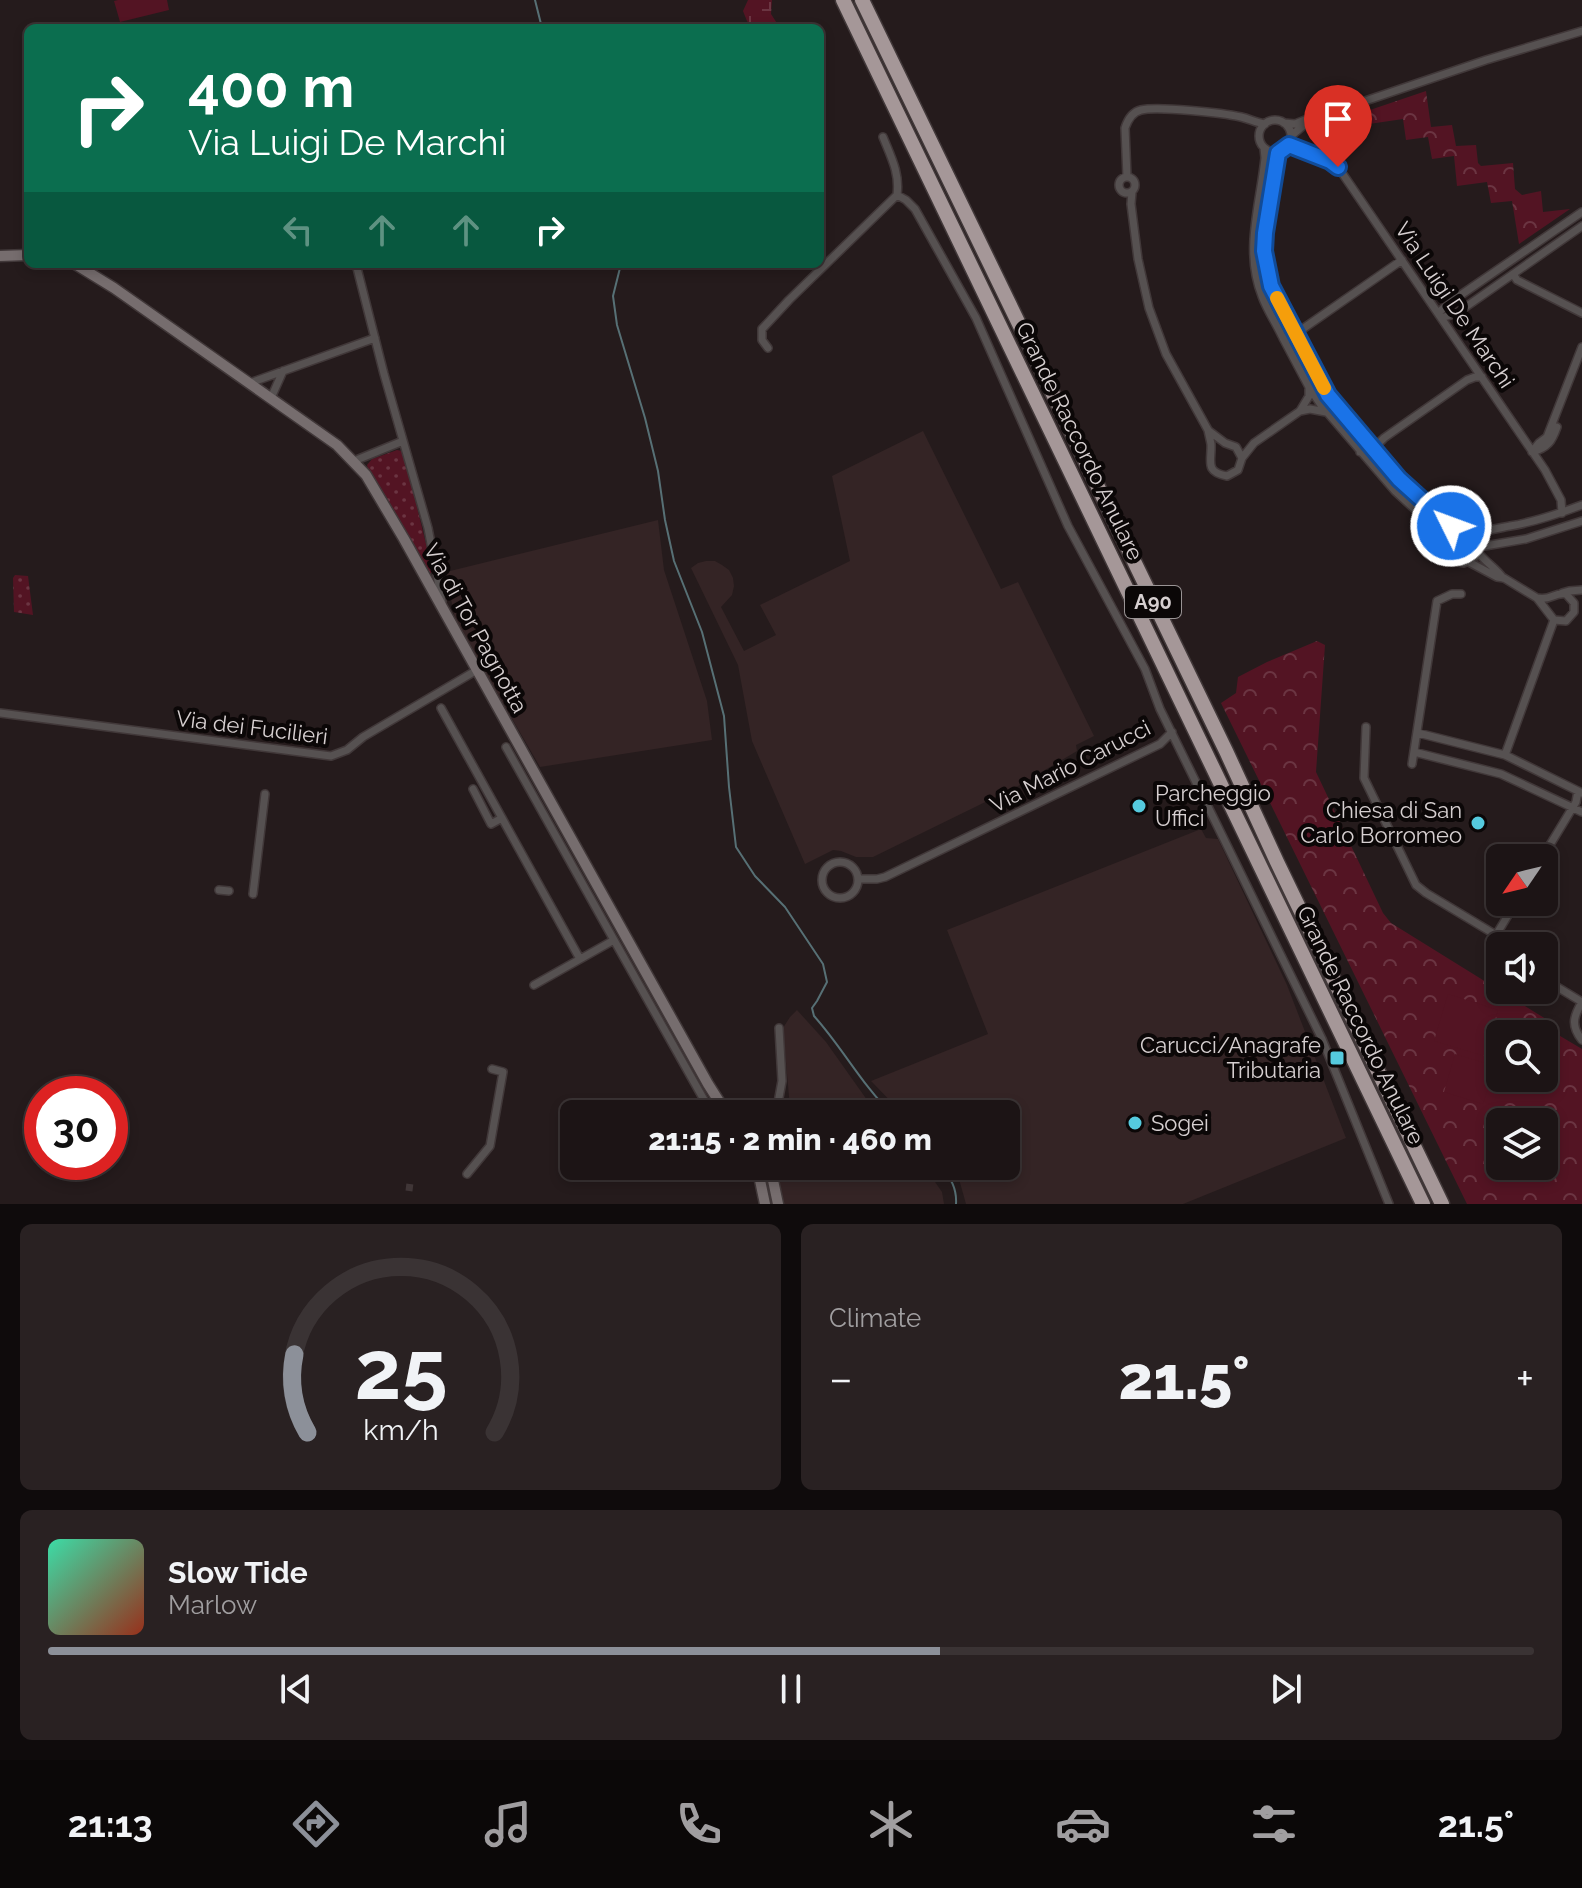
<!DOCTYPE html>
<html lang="en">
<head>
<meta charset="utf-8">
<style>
  :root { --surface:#1c1415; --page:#292122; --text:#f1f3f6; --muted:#a09ea0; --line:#3a3334; --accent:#8c9099 }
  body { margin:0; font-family:Raleway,sans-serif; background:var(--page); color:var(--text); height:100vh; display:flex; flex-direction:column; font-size:30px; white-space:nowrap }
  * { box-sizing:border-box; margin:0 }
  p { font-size:26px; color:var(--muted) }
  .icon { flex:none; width:44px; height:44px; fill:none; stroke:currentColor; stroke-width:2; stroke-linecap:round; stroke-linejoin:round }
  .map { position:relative; height:1204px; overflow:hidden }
  .drawer { display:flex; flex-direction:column; gap:20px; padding:20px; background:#0f0b0c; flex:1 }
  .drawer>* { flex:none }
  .guide { position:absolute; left:24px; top:24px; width:800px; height:244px; border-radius:12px; box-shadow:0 4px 12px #0003,0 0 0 2px var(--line); background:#0b6e4f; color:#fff; overflow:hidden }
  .needle { width:52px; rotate:235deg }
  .tools { position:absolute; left:1486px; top:844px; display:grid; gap:16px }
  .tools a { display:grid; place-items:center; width:72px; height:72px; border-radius:12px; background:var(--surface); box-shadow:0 4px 12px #0003,0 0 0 2px var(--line); font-size:40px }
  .speed { position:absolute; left:24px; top:1076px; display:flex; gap:16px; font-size:40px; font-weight:700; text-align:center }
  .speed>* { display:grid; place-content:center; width:104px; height:104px; border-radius:50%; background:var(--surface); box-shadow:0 4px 12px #0003,0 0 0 2px var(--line); line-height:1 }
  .speed .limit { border:12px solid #d22; background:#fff; color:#111 }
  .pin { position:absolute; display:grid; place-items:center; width:68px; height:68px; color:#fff; margin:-82px -34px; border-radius:50% 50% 50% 0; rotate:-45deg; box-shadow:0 0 8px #0007 }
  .pin .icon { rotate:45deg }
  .me { position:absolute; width:88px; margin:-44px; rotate:312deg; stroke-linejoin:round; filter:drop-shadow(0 0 6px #0008) }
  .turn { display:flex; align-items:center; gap:28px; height:168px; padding:0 32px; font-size:36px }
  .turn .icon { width:104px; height:104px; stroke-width:2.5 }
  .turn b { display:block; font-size:56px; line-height:68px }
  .lanes { display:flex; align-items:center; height:76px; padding:0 32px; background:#0003; justify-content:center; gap:40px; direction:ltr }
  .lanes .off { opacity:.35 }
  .big { font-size:60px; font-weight:800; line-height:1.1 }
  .drawer .widget { flex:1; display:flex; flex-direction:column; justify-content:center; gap:12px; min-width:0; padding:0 28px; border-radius:12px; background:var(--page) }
  .drawer .dial { align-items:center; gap:0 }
  .dial svg { height:208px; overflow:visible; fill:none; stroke:var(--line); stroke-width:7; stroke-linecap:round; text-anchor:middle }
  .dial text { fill:var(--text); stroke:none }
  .song { display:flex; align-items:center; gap:24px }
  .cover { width:96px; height:96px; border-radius:12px; background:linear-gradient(135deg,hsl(160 70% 55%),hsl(10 70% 35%)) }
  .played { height:8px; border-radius:4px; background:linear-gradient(90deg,var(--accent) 60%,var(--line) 60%) }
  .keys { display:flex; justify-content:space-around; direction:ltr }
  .heat { display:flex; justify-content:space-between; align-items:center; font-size:44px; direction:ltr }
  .drawer .tiles { flex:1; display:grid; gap:20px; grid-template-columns:1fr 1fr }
  .widget:last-child { grid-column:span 2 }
  .trip { position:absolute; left:560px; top:1100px; width:460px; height:80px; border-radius:12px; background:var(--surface); box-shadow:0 4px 12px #0003,0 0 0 2px var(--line); font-weight:800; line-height:80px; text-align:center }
  .tabs { display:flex; height:128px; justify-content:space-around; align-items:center; background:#0b0808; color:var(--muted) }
  .tabs .icon { width:56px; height:56px }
  .tabs .on { color:var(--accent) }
  .tabs b { font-size:36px; color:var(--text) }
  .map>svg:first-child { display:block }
</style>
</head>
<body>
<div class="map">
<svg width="1582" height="1204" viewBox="0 0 1582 1204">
  <defs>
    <pattern id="grass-dots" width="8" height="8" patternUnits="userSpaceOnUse" patternTransform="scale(2)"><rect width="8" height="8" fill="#531423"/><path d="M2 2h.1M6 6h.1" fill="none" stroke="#6b3542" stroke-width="1.8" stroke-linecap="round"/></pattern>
    <pattern id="wetland-marsh" width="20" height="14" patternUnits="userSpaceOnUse" patternTransform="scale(2)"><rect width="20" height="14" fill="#531423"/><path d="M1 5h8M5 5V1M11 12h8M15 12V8" fill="none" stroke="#6b3542"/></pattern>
    <pattern id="park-crowns" width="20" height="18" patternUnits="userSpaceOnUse" patternTransform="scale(2)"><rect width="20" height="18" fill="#531423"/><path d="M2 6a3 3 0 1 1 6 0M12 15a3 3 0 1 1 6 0" fill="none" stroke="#6b3542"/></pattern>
  </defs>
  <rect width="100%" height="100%" fill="#251b1c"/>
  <path fill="#342425" d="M923,431l78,158 17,-7 76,154 -18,9 1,6 -59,35 -145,71h-17l-15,-6 -8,-1 -28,14 -53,-123 -14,-76 -47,-97 7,-5 8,-2h9l7,4 7,5 4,8 1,8 -2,9 -11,12 23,44 32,-16 -16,-30 90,-44 -18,-85z
    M658,520l6,50 43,131 5,39 -172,27 -85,-147 -9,-48z
    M1201,829l5,9 12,1 69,146 59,153 -163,66h-217l-7,-25 -11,-13h58v-52h-103l-32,-33 117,-47 -41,-104z
    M797,1010l29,32 51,72h-89l2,-6 -7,-80 7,-11z
    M779,1166h145l18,26 2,12h-162l-5,-31 4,-2z"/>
  <path fill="url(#grass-dots)" d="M397,450l5,1 2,3 25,102 3,16 -2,2 -3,-2 -44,-80 -14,-19 -2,-8 5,-6z
    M15,575l13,1 5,39 -19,-3 -1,-34z"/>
  <path fill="url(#wetland-marsh)" d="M748,0h24l-1,14 9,14h-28l-5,-7 -4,-10z"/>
  <path fill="url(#park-crowns)" fill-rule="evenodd" d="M1426,91l5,36 21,-2 4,21 20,-1 2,18 3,3 32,-3 2,26 7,6 19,-4 2,21 27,-3 -51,35 -7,-43 -21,2 -4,-21 -30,4 -3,-30 -22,3 -4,-22 -22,3 -3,-21 -34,5 -2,-13z
    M1317,641l8,4 -9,127 67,141 8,10 163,101 -4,6 32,19v155h-115l-246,-501 15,-10 2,-16 29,-15zM1500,1034h44v44h-44zM1500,1122h44v44h-44z"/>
  <path fill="#531423" d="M118,0h49l2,10 -49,12 -6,-21z
    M1448,994l50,16 -14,46 -50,-15z
    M1455,1054l40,12 -12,38 -39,-12z"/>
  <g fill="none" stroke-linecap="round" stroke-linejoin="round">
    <path stroke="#577075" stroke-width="2" d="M535,0l7,28
      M621,264l-8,32 4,29 28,93 13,53 7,49 9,41 28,71 22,84 5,71 7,60 19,29 30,31 38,57 4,18 -10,19 -5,7 2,8c28,31 48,69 78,98
      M941,1166c10,12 16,23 15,38"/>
    <path stroke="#403637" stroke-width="7" stroke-dasharray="7 3.5" stroke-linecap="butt" d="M409,1191l1,-8"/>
    <g stroke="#413839" stroke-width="10">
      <path id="street" d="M1259 136a16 16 0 1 1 32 0a16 16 0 1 1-32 0Z
        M1284,123l11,1 17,-7 3,1 171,-58 96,-29
        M1292,135l11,-9 10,-5 2,-3
        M883,137c8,20 17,36 14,58l9,5 9,9 61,109 92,208 77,143 15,40 162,330 67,165
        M1289,145l41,16 8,6 207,303 16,30 1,13
        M1264,148l1,10c-5,48 -21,92 -3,138 5,14 14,27 20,40l6,3 3,-2 111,-77
        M1278,153l-13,80 -1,18 7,35 57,109 71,84 45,42 7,5 11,4
        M1127,177l-2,-49c3,-9 7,-16 16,-18 17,-4 82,3 100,7 9,2 15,6 24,7
        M1119 185a8 8 0 1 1 16 0a8 8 0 1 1-16 0Z
        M1132,192l-1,12 7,55 11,49 17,46 42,76c1,5 2,9 3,14 1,17 -7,28 16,32l11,-6 4,-12 12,-15 46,-32 9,-15v-9
        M356,264l28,110 44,154 14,74
        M1513,274l4,6 65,33
        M1438,313l14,-12 130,-89
        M1441,318l16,-5 125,-87
        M1283,338l26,49 12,18 74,86 49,45 2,7
        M768,348l-6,-8v-11l27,-29 108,-105
        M250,383l125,-45
        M271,398l12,-27
        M1300,411l10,-2 16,3
        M1209,431l16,12 11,4 6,11
        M1360,452c11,0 17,-7 24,-14l83,-58 8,-3h7
        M1532,452l7,-9 8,-6 35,-90
        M1532,452c16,-4 20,-11 25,-25
        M354,461l49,-20
        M1470,532c9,7 10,15 6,24l-12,7c-7,-1 -12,-2 -16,-9 -4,-7 -1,-17 6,-21 7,-4 12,-1 18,-1 12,0 26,-4 38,-6 25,-4 48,-12 72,-21
        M1479,547l47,-8 56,-18
        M1478,552c7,10 18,16 25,26
        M1469,562l28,15 7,1 33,20 17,22 12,1 8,-9v-9l-8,-9c-13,-2 -14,7 -29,4
        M1562,593l7,-2 13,-1
        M441,708l139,251
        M0,713l331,43 16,-6 16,-13 114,-67
        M1366,727l-2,51 52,107 10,8 70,42
        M1418,733l87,22 77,38
        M506,747l108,193
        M1414,752l87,22 81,38
        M1505,755l49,-135
        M1412,764l25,-163 15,-7h9
        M473,789l18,35 11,-6
        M1542,858l34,-56 2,-11
        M822 880a18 18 0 1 1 36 0a18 18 0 1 1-36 0Z
        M858,879h19l8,-2 275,-133 12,-12
        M219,890l10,1
        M253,894l12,-100
        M1500,952l-10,-7 26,-43
        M1544,979l38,23
        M534,985l80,-45 98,174
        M1582,1002c-9,15 -11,24 0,38
        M776,1114l6,-33 -3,-53
        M467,1174l23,-28 13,-74 -11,-3"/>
    </g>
    <g stroke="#413839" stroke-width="13">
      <path id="secondary" d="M0,256l28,-1
        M75,264l39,24 223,157 29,30 38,64 304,545 19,30
        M757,1166l8,38
        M770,1166l8,38"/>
    </g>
    <g stroke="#413839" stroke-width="17">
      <path id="highway" d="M843,0l580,1204
        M862,0l364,751 51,111 165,342"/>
    </g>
    <use href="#street" stroke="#565151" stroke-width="7"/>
    <use href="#secondary" stroke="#766d6e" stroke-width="10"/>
    <use href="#highway" stroke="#a59798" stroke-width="14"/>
  </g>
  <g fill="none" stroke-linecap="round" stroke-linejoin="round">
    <g stroke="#114b97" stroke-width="20">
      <path id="route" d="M1338,167l-8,-6 -41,-16 -11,8 -13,80 -1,18 7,35 57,109 71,84 52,47"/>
    </g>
    <use href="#route" stroke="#1a73e8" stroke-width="14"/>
    <path stroke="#f59e0b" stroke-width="14" d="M1277,298l47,90"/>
  </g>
  <g fill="#55cade" stroke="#0b0707" stroke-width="3">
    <circle cx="1139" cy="806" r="8"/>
    <circle cx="1478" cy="823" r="8"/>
    <rect x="1329" y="1050" width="16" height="16" rx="4"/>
    <circle cx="1135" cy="1123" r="8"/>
  </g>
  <g text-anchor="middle" stroke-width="8" stroke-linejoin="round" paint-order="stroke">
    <rect fill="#0b0707" stroke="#999394" stroke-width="2" x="1125" y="586" width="56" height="32" rx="6"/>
    <g font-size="20" font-weight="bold" fill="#d6cfd0">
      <text x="1153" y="609">A90</text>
    </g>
    <g font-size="22" fill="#d6cfd0" stroke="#0b0707">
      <text transform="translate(1455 305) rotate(56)" y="8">Via Luigi De Marchi</text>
      <text transform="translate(1080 441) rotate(64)" y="8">Grande Raccordo Anulare</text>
      <text transform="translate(476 628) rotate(61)" y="8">Via di Tor Pagnotta</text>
      <text transform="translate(252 727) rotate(7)" y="8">Via dei Fucilieri</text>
      <text transform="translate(1070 766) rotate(-27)" y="8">Via Mario Carucci</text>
      <text transform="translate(1361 1025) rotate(64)" y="8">Grande Raccordo Anulare</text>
    </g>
    <g font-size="22" fill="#d6cfd0" stroke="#0b0707" text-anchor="start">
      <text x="1155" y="801">Parcheggio<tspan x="1155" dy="25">Uffici</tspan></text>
      <text x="1462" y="818" text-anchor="end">Chiesa di San<tspan x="1462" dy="25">Carlo Borromeo</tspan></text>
      <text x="1321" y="1053" text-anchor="end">Carucci/Anagrafe<tspan x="1321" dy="25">Tributaria</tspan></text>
      <text x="1151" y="1131">Sogei</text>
    </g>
  </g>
</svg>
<div class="tools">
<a><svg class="needle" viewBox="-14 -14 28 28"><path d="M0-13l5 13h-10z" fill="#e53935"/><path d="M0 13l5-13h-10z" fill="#a09ea0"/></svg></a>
<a><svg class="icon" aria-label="sound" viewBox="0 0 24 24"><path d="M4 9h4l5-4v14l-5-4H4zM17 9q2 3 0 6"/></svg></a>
<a><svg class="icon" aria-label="search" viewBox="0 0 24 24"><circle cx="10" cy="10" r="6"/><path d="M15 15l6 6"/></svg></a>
<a><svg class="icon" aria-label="layers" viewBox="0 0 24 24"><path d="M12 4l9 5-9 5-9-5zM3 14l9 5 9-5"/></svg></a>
</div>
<div class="speed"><div class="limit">30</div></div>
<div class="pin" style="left:1338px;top:167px;background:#d93025"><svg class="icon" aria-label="arrive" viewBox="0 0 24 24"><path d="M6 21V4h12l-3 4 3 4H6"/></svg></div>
<svg class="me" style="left:1451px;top:526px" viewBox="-20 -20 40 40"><circle r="17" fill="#1a73e8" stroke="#fff" stroke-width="3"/><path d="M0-11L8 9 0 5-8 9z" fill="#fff"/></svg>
<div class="trip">21:15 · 2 min · 460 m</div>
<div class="guide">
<div class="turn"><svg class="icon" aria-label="right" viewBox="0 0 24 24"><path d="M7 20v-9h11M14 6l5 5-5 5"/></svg><div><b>400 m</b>Via Luigi De Marchi</div></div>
<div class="lanes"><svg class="icon off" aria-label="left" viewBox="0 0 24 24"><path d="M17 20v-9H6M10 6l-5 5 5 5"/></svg><svg class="icon off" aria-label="ahead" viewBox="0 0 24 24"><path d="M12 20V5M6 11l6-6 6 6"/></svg><svg class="icon off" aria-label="ahead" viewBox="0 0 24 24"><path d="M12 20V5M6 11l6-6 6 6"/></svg><svg class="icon" aria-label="right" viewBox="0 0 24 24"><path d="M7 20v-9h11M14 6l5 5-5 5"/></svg></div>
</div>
</div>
<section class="drawer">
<div class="tiles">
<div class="widget dial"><svg viewBox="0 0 100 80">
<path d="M14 69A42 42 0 1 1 86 69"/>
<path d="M14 69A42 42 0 0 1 9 39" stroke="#8c9099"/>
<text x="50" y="56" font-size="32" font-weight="700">25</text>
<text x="50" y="72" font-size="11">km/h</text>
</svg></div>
<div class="widget"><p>Climate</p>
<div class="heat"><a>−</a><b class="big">21.5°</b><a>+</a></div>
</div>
<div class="widget">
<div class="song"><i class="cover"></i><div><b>Slow Tide</b><p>Marlow</p></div></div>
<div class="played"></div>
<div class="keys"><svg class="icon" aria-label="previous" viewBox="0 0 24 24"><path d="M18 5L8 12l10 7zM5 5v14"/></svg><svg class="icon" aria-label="pause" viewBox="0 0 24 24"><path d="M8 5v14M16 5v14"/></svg><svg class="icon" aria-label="next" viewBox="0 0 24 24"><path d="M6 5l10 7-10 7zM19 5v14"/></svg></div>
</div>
</div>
</section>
<nav class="tabs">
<b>21:13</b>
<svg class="icon on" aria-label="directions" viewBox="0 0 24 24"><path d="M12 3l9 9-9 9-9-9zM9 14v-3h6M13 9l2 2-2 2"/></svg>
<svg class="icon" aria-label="music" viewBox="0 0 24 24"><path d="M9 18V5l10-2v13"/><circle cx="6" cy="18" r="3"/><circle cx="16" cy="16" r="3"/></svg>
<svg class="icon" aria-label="phone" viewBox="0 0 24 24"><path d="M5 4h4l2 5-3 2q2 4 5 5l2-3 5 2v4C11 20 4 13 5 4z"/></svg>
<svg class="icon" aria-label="climate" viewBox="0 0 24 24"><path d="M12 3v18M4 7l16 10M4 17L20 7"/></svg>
<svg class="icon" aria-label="car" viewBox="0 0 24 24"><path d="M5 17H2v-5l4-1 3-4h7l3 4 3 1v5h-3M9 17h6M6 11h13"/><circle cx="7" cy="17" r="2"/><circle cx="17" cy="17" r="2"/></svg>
<svg class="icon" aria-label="filters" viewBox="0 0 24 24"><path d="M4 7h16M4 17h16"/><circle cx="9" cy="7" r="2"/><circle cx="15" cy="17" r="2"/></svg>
<b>21.5°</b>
</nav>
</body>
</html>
